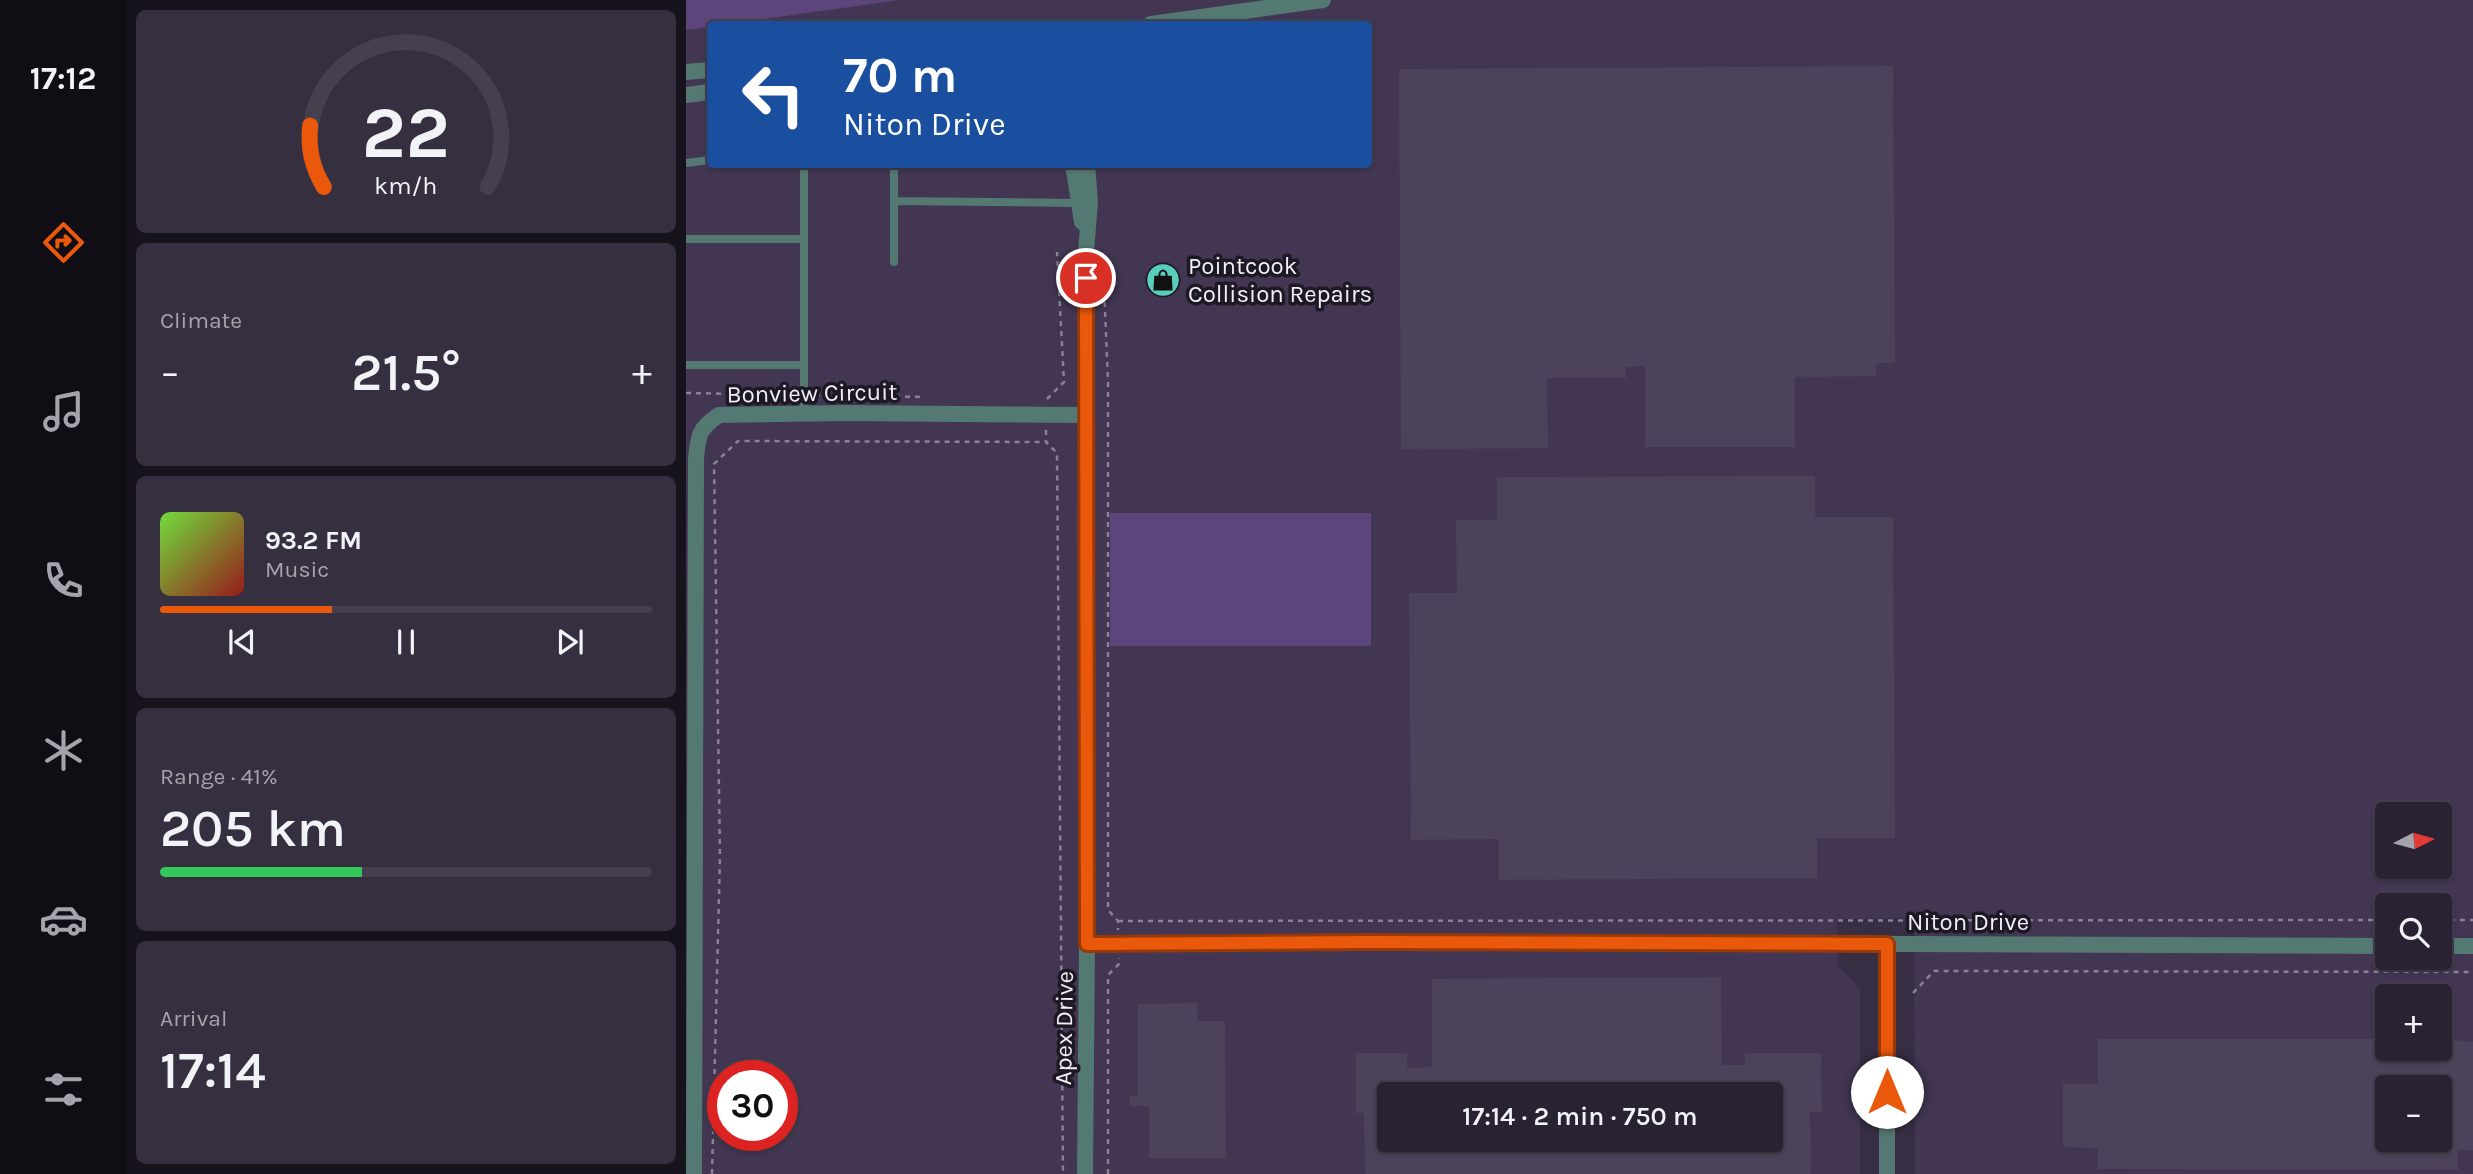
<!DOCTYPE html>
<html lang="en">
<head>
<meta charset="utf-8">
<style>
  :root { --surface:#292233; --page:#352f3f; --text:#f1f3f6; --muted:#a5a4ac; --line:#453f4e; --accent:#ea580c }
  body { margin:0; font-family:Karla,sans-serif; background:var(--page); color:var(--text); height:100vh; display:flex; flex-direction:column; font-size:26px; white-space:nowrap }
  * { box-sizing:border-box; margin:0 }
  p { font-size:23px; color:var(--muted) }
  .icon { flex:none; width:38px; height:38px; fill:none; stroke:currentColor; stroke-width:2; stroke-linecap:round; stroke-linejoin:round }
  .map { position:relative; flex:1; overflow:hidden }
  .side { display:flex; flex-direction:column; gap:10px; padding:10px; background:#17131c; width:560px }
  .side>* { flex:none }
  .banner { position:absolute; left:21px; top:21px; width:665px; height:147px; border-radius:7px; box-shadow:0 2px 5px #0004,0 0 0 2px var(--line); background:#1a4fa0; color:#fff; overflow:hidden }
  .needle { width:46px; rotate:84deg }
  .fabs { position:absolute; left:1689px; top:802px; display:grid; gap:14px }
  .fabs a { display:grid; place-items:center; width:77px; height:77px; border-radius:7px; background:var(--surface); box-shadow:0 2px 5px #0004,0 0 0 2px var(--line); font-size:35px }
  .speed { position:absolute; left:21px; top:1060px; display:flex; gap:14px; font-size:35px; font-weight:700; text-align:center }
  .speed>* { display:grid; place-content:center; width:91px; height:91px; border-radius:50%; background:var(--surface); box-shadow:0 2px 5px #0004,0 0 0 2px var(--line); line-height:1 }
  .speed .limit { border:10px solid #d22; background:#fff; color:#111 }
  .pin { position:absolute; display:grid; place-items:center; width:60px; height:60px; color:#fff; margin:-30px; border:4px solid #fff; border-radius:50%; box-shadow:0 2px 7px #0007 }
  .me { position:absolute; width:77px; margin:-38px; rotate:0deg; stroke-linejoin:round; filter:drop-shadow(0 0 5px #0008) }
  .turn { display:flex; align-items:center; gap:24px; height:147px; padding:0 21px; font-size:32px }
  .turn .icon { width:91px; height:91px; stroke-width:2.5 }
  .turn b { display:block; font-size:49px; line-height:60px }
  .big { font-size:52px; font-weight:600; line-height:1.1 }
  .side .tile { flex:1; display:flex; flex-direction:column; justify-content:center; gap:10px; min-width:0; padding:0 24px; border-radius:10px; background:var(--page) }
  .side .dial { align-items:center; gap:0 }
  .dial svg { height:182px; overflow:visible; fill:none; stroke:var(--line); stroke-width:7; stroke-linecap:round; text-anchor:middle }
  .dial text { fill:var(--text); stroke:none }
  .song { display:flex; align-items:center; gap:21px }
  .cover { width:84px; height:84px; border-radius:10px; background:linear-gradient(135deg,hsl(100 70% 55%),hsl(0 70% 35%)) }
  .played { height:7px; border-radius:4px; background:linear-gradient(90deg,var(--accent) 35%,var(--line) 35%) }
  .keys { display:flex; justify-content:space-around; direction:ltr }
  .heat { display:flex; justify-content:space-between; align-items:center; font-size:38px; direction:ltr }
  .charge { height:10px; border-radius:5px; background:linear-gradient(90deg,#34c759 41%,var(--line) 0) }
  .trip { position:absolute; left:691px; top:1082px; width:406px; height:70px; border-radius:7px; background:var(--surface); box-shadow:0 2px 5px #0004,0 0 0 2px var(--line); font-weight:600; line-height:70px; text-align:center }
  main { display:flex; flex:1; min-height:0 }
  .tabs { display:flex; flex-direction:column; width:126px; justify-content:space-around; align-items:center; background:#100e14; color:var(--muted) }
  .tabs .icon { width:49px; height:49px }
  .tabs .active { color:var(--accent) }
  .tabs b { font-size:32px; color:var(--text) }
  .map>svg:first-child { display:block }
</style>
</head>
<body>
<main>
<nav class="tabs">
<b>17:12</b>
<svg class="icon active" aria-label="directions" viewBox="0 0 24 24"><path d="M12 3l9 9-9 9-9-9zM9 14v-3h6M13 9l2 2-2 2"/></svg>
<svg class="icon" aria-label="music" viewBox="0 0 24 24"><path d="M9 18V5l10-2v13"/><circle cx="6" cy="18" r="3"/><circle cx="16" cy="16" r="3"/></svg>
<svg class="icon" aria-label="phone" viewBox="0 0 24 24"><path d="M5 4h4l2 5-3 2q2 4 5 5l2-3 5 2v4C11 20 4 13 5 4z"/></svg>
<svg class="icon" aria-label="climate" viewBox="0 0 24 24"><path d="M12 3v18M4 7l16 10M4 17L20 7"/></svg>
<svg class="icon" aria-label="car" viewBox="0 0 24 24"><path d="M5 17H2v-5l4-1 3-4h7l3 4 3 1v5h-3M9 17h6M6 11h13"/><circle cx="7" cy="17" r="2"/><circle cx="17" cy="17" r="2"/></svg>
<svg class="icon" aria-label="filters" viewBox="0 0 24 24"><path d="M4 7h16M4 17h16"/><circle cx="9" cy="7" r="2"/><circle cx="15" cy="17" r="2"/></svg>
</nav>
<section class="side">
<div class="tile dial"><svg viewBox="0 0 100 80">
<path d="M14 69A42 42 0 1 1 86 69"/>
<path d="M14 69A42 42 0 0 1 8 42" stroke="#ea580c"/>
<text x="50" y="56" font-size="32" font-weight="700">22</text>
<text x="50" y="72" font-size="11">km/h</text>
</svg></div>
<div class="tile"><p>Climate</p>
<div class="heat"><a>−</a><b class="big">21.5°</b><a>+</a></div>
</div>
<div class="tile">
<div class="song"><i class="cover"></i><div><b>93.2 FM</b><p>Music</p></div></div>
<div class="played"></div>
<div class="keys"><svg class="icon" aria-label="previous" viewBox="0 0 24 24"><path d="M18 5L8 12l10 7zM5 5v14"/></svg><svg class="icon" aria-label="pause" viewBox="0 0 24 24"><path d="M8 5v14M16 5v14"/></svg><svg class="icon" aria-label="next" viewBox="0 0 24 24"><path d="M6 5l10 7-10 7zM19 5v14"/></svg></div>
</div>
<div class="tile"><p>Range · 41%</p><b class="big">205 km</b><div class="charge"></div></div>
<div class="tile"><p>Arrival</p><b class="big">17:14</b></div>
</section>
<div class="map">
<svg width="1787" height="1174" viewBox="0 0 1787 1174">
  <rect width="100%" height="100%" fill="#372e44"/>
  <path fill="#423652" fill-rule="evenodd" d="M0,0h1787v1174h-558l-1,-256 -77,1 1,47 22,22v186h-1174zM24,24h658v140h-658zM1701,814h53v52h-53zM1701,905h53v52h-53zM1701,996h53v52h-53zM37,1076h59v60h-59zM1701,1087h53v52h-53zM704,1094h381v45h-381z"/>
  <path fill="#5c457a" d="M0,0h214l-173,24h-17v3l-24,3z
    M424,513h261v133h-261z"/>
  <path fill="#4c435a" fill-rule="evenodd" d="M1207,66l2,297h-19v13l-81,1v70h-150v-81l-19,1v11h-79l1,70 -147,1 -2,-380z
    M1129,476v41h78l2,321h-78v40l-318,2v-41l-88,1 -2,-247h48l-1,-73h41v-43z
    M1035,977l1,88h23v-12h76l1,59h-12l1,62h-446l-1,-61h-8v-60h51v15l25,-1v-88zM704,1094h381v45h-381z
    M511,1003l1,18h27l1,137h-77v-52h-19v-10l8,-1v-91z
    M1412,1039h289v9h53v-9l33,3v108h-15v20l-360,-1v-21l-35,-1v-63h35zM1701,1087h53v52h-53z"/>
  <g fill="none" stroke-linecap="round" stroke-linejoin="round">
    <path stroke="#898194" stroke-width="2.5" stroke-dasharray="5 5" stroke-linecap="butt" d="M417,262l5,120v528l10,11v9
      M0,393l108,2
      M129,395l109,2
      M361,399l17,-17 -7,-130
      M360,430v12l11,11 6,721
      M1754,920h33
      M432,921l1269,-1
      M1227,993l21,-22 539,1
      M26,1174l8,-318 -6,-392 24,-23 308,1
      M422,1174v-199l11,-11v-6"/>
    <path stroke="#547872" stroke-width="8" d="M0,163l24,-3
      M208,166h180
      M208,201l185,2
      M0,239h118
      M208,262v-98
      M0,365h118
      M118,414v-250"/>
    <path stroke="#547872" stroke-width="16" d="M465,24l172,-24
      M0,72l24,-2
      M0,95l24,-3
      M387,164l9,58
      M401,944l280,-2 1020,4
      M1754,946h33
      M8,1174l2,-714c2,-24 2,-31 23,-45l126,-2 240,2
      M399,1174l2,-230 -1,-562v-130l4,-50 -3,-38
      M1201,1174v-230"/>
  </g>
  <g fill="none" stroke-linecap="round" stroke-linejoin="round">
    <g stroke="#983908" stroke-width="18">
      <path id="route" d="M400,278l1,666 280,-2 520,2v148"/>
    </g>
    <use href="#route" stroke="#ea580c" stroke-width="12"/>
  </g>
  <defs>
    <g id="shop-disc" transform="scale(1.75)"><circle r="9.5" fill="#5acebd" stroke="#1d1923"/><path d="M-5-2.5h2.3a2.7 3.5 0 0 1 5.4 0H5L5.5 6h-11ZM-1.5-2.5h3a1.5 2.3 0 0 0-3 0Z" fill="#111"/></g>
  </defs>
  <g fill-rule="evenodd">
    <use href="#shop-disc" x="477" y="280"/>
  </g>
  <g text-anchor="middle" stroke-width="7" stroke-linejoin="round" paint-order="stroke">
    <g font-size="24" fill="#f2ecfb" stroke="#1d1923" text-anchor="start">
      <text x="502" y="274">Pointcook<tspan x="502" dy="28">Collision Repairs</tspan></text>
    </g>
    <g font-size="24" fill="#f2ecfb" stroke="#1d1923">
      <text transform="translate(126 393) rotate(-1)" y="8">Bonview Circuit</text>
      <text x="1282" y="930">Niton Drive</text>
      <text transform="translate(378 1028) rotate(-89)" y="8">Apex Drive</text>
    </g>
  </g>
</svg>
<div class="fabs">
<a><svg class="needle" viewBox="-14 -14 28 28"><path d="M0-13l5 13h-10z" fill="#e53935"/><path d="M0 13l5-13h-10z" fill="#a5a4ac"/></svg></a>
<a><svg class="icon" aria-label="search" viewBox="0 0 24 24"><circle cx="10" cy="10" r="6"/><path d="M15 15l6 6"/></svg></a>
<a>+</a>
<a>−</a>
</div>
<div class="speed"><div class="limit">30</div></div>
<div class="pin" style="left:400px;top:278px;background:#d93025"><svg class="icon" aria-label="arrive" viewBox="0 0 24 24"><path d="M6 21V4h12l-3 4 3 4H6"/></svg></div>
<svg class="me" style="left:1201px;top:1092px" viewBox="-20 -20 40 40"><circle r="19" fill="#fff"/><path d="M0-13L10 11 0 6-10 11z" fill="#ea580c"/></svg>
<div class="trip">17:14 · 2 min · 750 m</div>
<div class="banner">
<div class="turn"><svg class="icon" aria-label="left" viewBox="0 0 24 24"><path d="M17 20v-9H6M10 6l-5 5 5 5"/></svg><div><b>70 m</b>Niton Drive</div></div>
</div>
</div>
</main>
</body>
</html>
